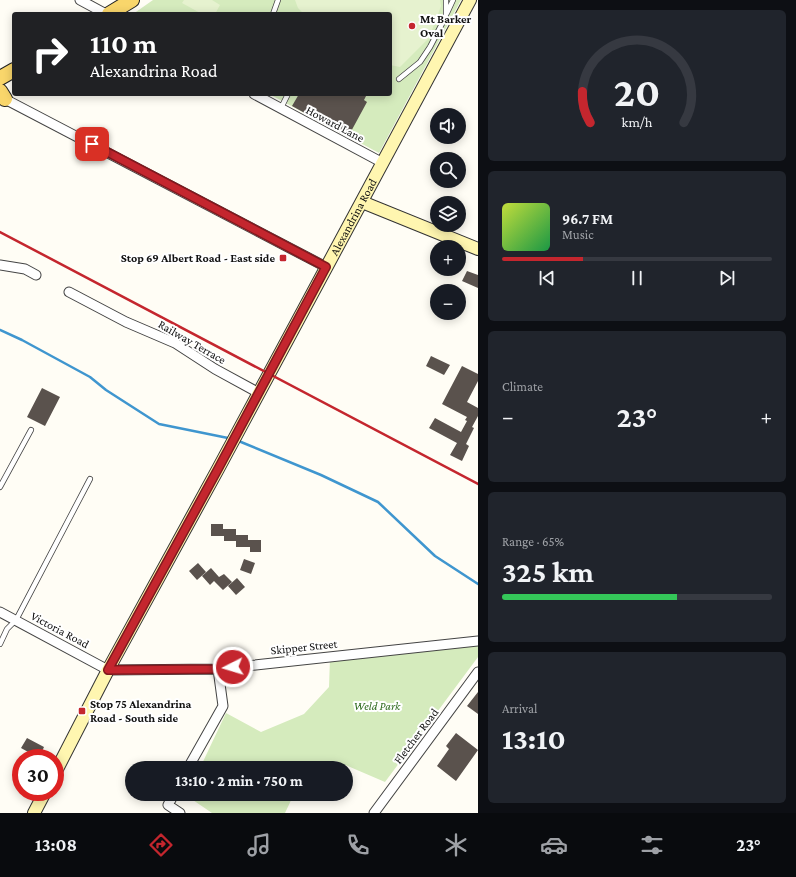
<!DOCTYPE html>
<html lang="en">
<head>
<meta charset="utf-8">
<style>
  :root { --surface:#171b24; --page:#20242c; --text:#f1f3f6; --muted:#9ea1a6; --line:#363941; --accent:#c4262e }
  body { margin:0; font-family:"Crimson Pro",serif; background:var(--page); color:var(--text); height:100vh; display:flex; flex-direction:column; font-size:15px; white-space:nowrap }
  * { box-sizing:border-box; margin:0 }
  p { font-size:13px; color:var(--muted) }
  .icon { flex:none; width:22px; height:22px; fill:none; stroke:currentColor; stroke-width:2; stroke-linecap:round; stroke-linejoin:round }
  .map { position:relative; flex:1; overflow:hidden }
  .drawer { display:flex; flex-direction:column; gap:10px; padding:10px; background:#0d0f14; width:318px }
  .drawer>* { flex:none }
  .hud { position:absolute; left:12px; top:12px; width:380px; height:84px; border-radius:4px; box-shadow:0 2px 10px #0003; background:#202124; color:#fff; overflow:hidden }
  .tools { position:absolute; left:430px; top:108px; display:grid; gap:8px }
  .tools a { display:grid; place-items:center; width:36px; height:36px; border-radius:50%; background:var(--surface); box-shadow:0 2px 10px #0003; font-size:20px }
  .speed { position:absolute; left:12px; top:749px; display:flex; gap:8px; font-size:20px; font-weight:700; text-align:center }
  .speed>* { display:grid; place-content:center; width:52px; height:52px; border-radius:50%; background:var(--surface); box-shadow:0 2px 10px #0003; line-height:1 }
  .speed .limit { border:6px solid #d22; background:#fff; color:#111 }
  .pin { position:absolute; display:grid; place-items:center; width:34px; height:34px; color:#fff; margin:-17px; border-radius:8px; box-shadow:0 2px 6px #0006 }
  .me { position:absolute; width:44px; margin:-22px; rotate:265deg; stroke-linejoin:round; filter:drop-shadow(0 0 3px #0008) }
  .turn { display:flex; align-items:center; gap:14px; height:84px; padding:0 12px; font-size:18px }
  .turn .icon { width:52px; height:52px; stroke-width:2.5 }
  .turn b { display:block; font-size:28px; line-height:34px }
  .big { font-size:30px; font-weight:700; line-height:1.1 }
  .drawer .tile { flex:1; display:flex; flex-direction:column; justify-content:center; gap:6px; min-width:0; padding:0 14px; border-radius:6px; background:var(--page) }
  .drawer .dial { align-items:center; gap:0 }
  .dial svg { height:104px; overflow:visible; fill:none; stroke:var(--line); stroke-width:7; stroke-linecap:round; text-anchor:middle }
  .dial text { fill:var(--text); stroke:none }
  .song { display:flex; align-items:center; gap:12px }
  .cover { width:48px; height:48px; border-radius:6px; background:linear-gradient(135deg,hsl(70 70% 55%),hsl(140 70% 35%)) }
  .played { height:4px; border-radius:2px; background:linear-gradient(90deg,var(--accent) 30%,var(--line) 30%) }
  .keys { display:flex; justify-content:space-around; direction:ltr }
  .heat { display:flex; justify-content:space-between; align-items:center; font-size:22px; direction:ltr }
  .charge { height:6px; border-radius:3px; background:linear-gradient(90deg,#34c759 65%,var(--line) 0) }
  .trip { position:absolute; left:125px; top:761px; width:228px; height:40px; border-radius:20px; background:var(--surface); box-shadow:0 2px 10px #0003; font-weight:700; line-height:40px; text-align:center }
  .menu { display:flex; height:64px; justify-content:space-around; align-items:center; background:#090b0e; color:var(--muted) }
  .menu .icon { width:28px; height:28px }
  .menu .active { color:var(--accent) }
  .menu b { font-size:18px; color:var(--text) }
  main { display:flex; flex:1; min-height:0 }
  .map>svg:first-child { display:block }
</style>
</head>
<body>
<main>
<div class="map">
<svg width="478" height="813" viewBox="0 0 478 813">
  <rect width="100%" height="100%" fill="#fffdf5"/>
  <path fill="#d5ebbd" d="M153,0h308l-82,153 -110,-59h121v-80h-257z
    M478,645v12l-93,125 -49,-21 -12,7h-124l26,-55 35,19 43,-18 25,-27 1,-29z
    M187,794h107l-9,19h-73l-25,-17z"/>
  <path fill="#e6f2cf" d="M184,0h28l8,5 -5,9h-13l-20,-11z
    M295,0h145l1,6 -12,32 -29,29 -10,-2v-51h-86l-6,-6z"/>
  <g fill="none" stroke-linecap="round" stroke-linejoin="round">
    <path stroke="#3f96cf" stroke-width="2.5" d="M0,330l22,10 68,37 16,13 53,34 69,14
      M241,442l80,33 57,27 57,54 43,28"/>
  </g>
  <path fill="#5a524d" d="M299,94h68l-3,6 3,2 -19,35 -56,-31z
    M467,271l11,4v13l-16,-7z
    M431,356l19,9 -6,10 -18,-9z
    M462,366l16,8v7l-11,21 11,6v8l-6,11 2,1 -8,16 3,2 -7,15 -12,-6 7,-12 -28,-15 6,-10 26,14 6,-11 -2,-1 2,-3 -25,-13z
    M42,388l18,9 -15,29 -18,-9z
    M211,524h12v5h13v6h12v5h13v12h-11v-5h-14v-6h-12v-5h-13z
    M244,559l11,4 -4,11 -11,-4z
    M198,563l8,9 -9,8 -8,-9z
    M211,568l8,9 5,-3 8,8 -9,8 -9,-9 -4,4 -8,-9z
    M237,578l8,9 -9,8 -8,-9z
    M478,692v22l-11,-8z
    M456,733l22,17 -22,31 -19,-15 12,-17 -3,-3z
    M27,738l17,9 -5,11 -18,-10z"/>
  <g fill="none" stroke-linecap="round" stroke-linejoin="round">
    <g stroke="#444" stroke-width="6">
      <path id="lane" d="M447,13l6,-13
        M273,14l5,-14
        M399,79l21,-17 10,-15 16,-31v-16
        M281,108l7,-14
        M0,487l31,-57
        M0,644l7,-15 9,-9 74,-141"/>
    </g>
    <g stroke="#444" stroke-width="11">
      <path id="street" d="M80,0l26,14
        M254,94l129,69
        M1,97l325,170
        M0,265l25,4 11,6
        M69,292l57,30 49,21 40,26 44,24
        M0,612l108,58 110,-1 260,-28
        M188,768l35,-62 -5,-37
        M174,794l-6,11 12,8
        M374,813l104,-141"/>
    </g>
    <g stroke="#333" stroke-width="14">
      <g id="secondary">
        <path d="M362,202l116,47"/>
        <path id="s1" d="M55,773l53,-103 110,-201 252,-469"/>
        <path d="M34,813l11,-21"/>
      </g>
    </g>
    <g stroke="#222" stroke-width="16">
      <path id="primary" d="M109,14l23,-14
        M0,78l14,-8
        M0,91l5,8"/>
    </g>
    <use href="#lane" stroke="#fff" stroke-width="4.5"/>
    <use href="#street" stroke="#fff" stroke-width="9"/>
    <use href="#secondary" stroke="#fff6b0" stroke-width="12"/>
    <use href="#primary" stroke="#f9d66b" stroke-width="14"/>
    <path stroke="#c4262e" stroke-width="2.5" d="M0,232l478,252"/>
  </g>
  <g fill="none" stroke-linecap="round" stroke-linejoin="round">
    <g stroke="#7f191e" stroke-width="10">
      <path id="route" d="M92,144l234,123 -108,202 -110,201 110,-1 15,-2"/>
    </g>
    <use href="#route" stroke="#c4262e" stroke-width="7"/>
  </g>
  <g fill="#c4262e" stroke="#fff" stroke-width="1.5">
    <circle cx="412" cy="26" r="4"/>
    <rect x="279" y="254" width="8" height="8" rx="2"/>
    <rect x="78" y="707" width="8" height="8" rx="2"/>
  </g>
  <g text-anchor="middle" stroke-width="4" stroke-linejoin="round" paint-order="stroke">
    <g font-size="12" font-weight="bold" fill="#111" stroke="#fff" text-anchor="start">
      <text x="420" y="23">Mt Barker<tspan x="420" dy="14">Oval</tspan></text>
      <text x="275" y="262" text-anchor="end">Stop 69 Albert Road - East side</text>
      <text x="90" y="708">Stop 75 Alexandrina<tspan x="90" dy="14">Road - South side</tspan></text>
    </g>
    <g font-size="12" fill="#111" stroke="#fff">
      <text transform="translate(335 124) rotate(28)" y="4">Howard Lane</text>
      <text dy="4" stroke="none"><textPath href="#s1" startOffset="631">Alexandrina Road</textPath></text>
      <text transform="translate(192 342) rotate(30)" y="4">Railway Terrace</text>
      <text transform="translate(60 630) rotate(28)" y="4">Victoria Road</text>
      <text transform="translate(304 647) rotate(-6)" y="4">Skipper Street</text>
      <text transform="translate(416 736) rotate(-53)" y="4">Fletcher Road</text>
    </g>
    <g font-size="12" font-style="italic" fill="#2f6b1f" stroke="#fff">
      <text x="377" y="710">Weld Park</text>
    </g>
  </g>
</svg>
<div class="tools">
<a><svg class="icon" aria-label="sound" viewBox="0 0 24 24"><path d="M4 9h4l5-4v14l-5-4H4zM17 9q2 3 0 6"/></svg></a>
<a><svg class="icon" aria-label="search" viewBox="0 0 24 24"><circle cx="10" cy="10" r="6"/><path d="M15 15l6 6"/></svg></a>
<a><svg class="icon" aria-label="layers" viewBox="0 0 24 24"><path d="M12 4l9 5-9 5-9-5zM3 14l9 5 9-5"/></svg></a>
<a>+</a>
<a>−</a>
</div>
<div class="speed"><div class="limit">30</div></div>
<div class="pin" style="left:92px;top:144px;background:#d93025"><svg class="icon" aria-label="arrive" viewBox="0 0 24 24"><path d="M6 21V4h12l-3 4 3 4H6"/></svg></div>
<svg class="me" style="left:233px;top:667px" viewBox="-20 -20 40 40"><circle r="17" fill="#c4262e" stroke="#fff" stroke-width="3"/><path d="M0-11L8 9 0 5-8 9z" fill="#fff"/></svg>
<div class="trip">13:10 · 2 min · 750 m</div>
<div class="hud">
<div class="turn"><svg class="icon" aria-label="right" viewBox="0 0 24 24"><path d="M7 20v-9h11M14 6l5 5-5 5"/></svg><div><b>110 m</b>Alexandrina Road</div></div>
</div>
</div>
<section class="drawer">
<div class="tile dial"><svg viewBox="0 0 100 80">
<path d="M14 69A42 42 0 1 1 86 69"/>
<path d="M14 69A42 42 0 0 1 8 45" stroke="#c4262e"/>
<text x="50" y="56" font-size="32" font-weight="700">20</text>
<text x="50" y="72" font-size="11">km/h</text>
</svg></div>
<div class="tile">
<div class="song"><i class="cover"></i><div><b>96.7 FM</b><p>Music</p></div></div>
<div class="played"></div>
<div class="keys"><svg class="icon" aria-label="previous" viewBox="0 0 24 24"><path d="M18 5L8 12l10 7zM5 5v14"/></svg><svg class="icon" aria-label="pause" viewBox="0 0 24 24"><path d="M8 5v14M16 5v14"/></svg><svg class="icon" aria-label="next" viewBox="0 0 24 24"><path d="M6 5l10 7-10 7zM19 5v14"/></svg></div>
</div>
<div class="tile"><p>Climate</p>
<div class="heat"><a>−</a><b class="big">23°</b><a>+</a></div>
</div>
<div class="tile"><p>Range · 65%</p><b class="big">325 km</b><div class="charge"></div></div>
<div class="tile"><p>Arrival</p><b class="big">13:10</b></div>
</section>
</main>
<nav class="menu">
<b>13:08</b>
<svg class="icon active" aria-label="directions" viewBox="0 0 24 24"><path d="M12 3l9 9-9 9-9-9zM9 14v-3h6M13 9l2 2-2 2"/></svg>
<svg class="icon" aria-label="music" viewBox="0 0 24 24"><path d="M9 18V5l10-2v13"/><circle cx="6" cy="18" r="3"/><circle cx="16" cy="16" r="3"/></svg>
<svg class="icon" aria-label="phone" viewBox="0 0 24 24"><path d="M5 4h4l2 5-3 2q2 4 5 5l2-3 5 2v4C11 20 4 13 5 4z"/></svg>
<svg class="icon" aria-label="climate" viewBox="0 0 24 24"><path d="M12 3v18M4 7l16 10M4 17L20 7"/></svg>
<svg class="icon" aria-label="car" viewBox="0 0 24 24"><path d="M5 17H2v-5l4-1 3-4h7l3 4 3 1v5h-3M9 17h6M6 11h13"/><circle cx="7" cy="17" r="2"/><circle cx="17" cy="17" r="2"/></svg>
<svg class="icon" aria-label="filters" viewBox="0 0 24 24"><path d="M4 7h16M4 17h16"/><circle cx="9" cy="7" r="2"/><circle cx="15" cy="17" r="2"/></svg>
<b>23°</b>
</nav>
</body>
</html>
